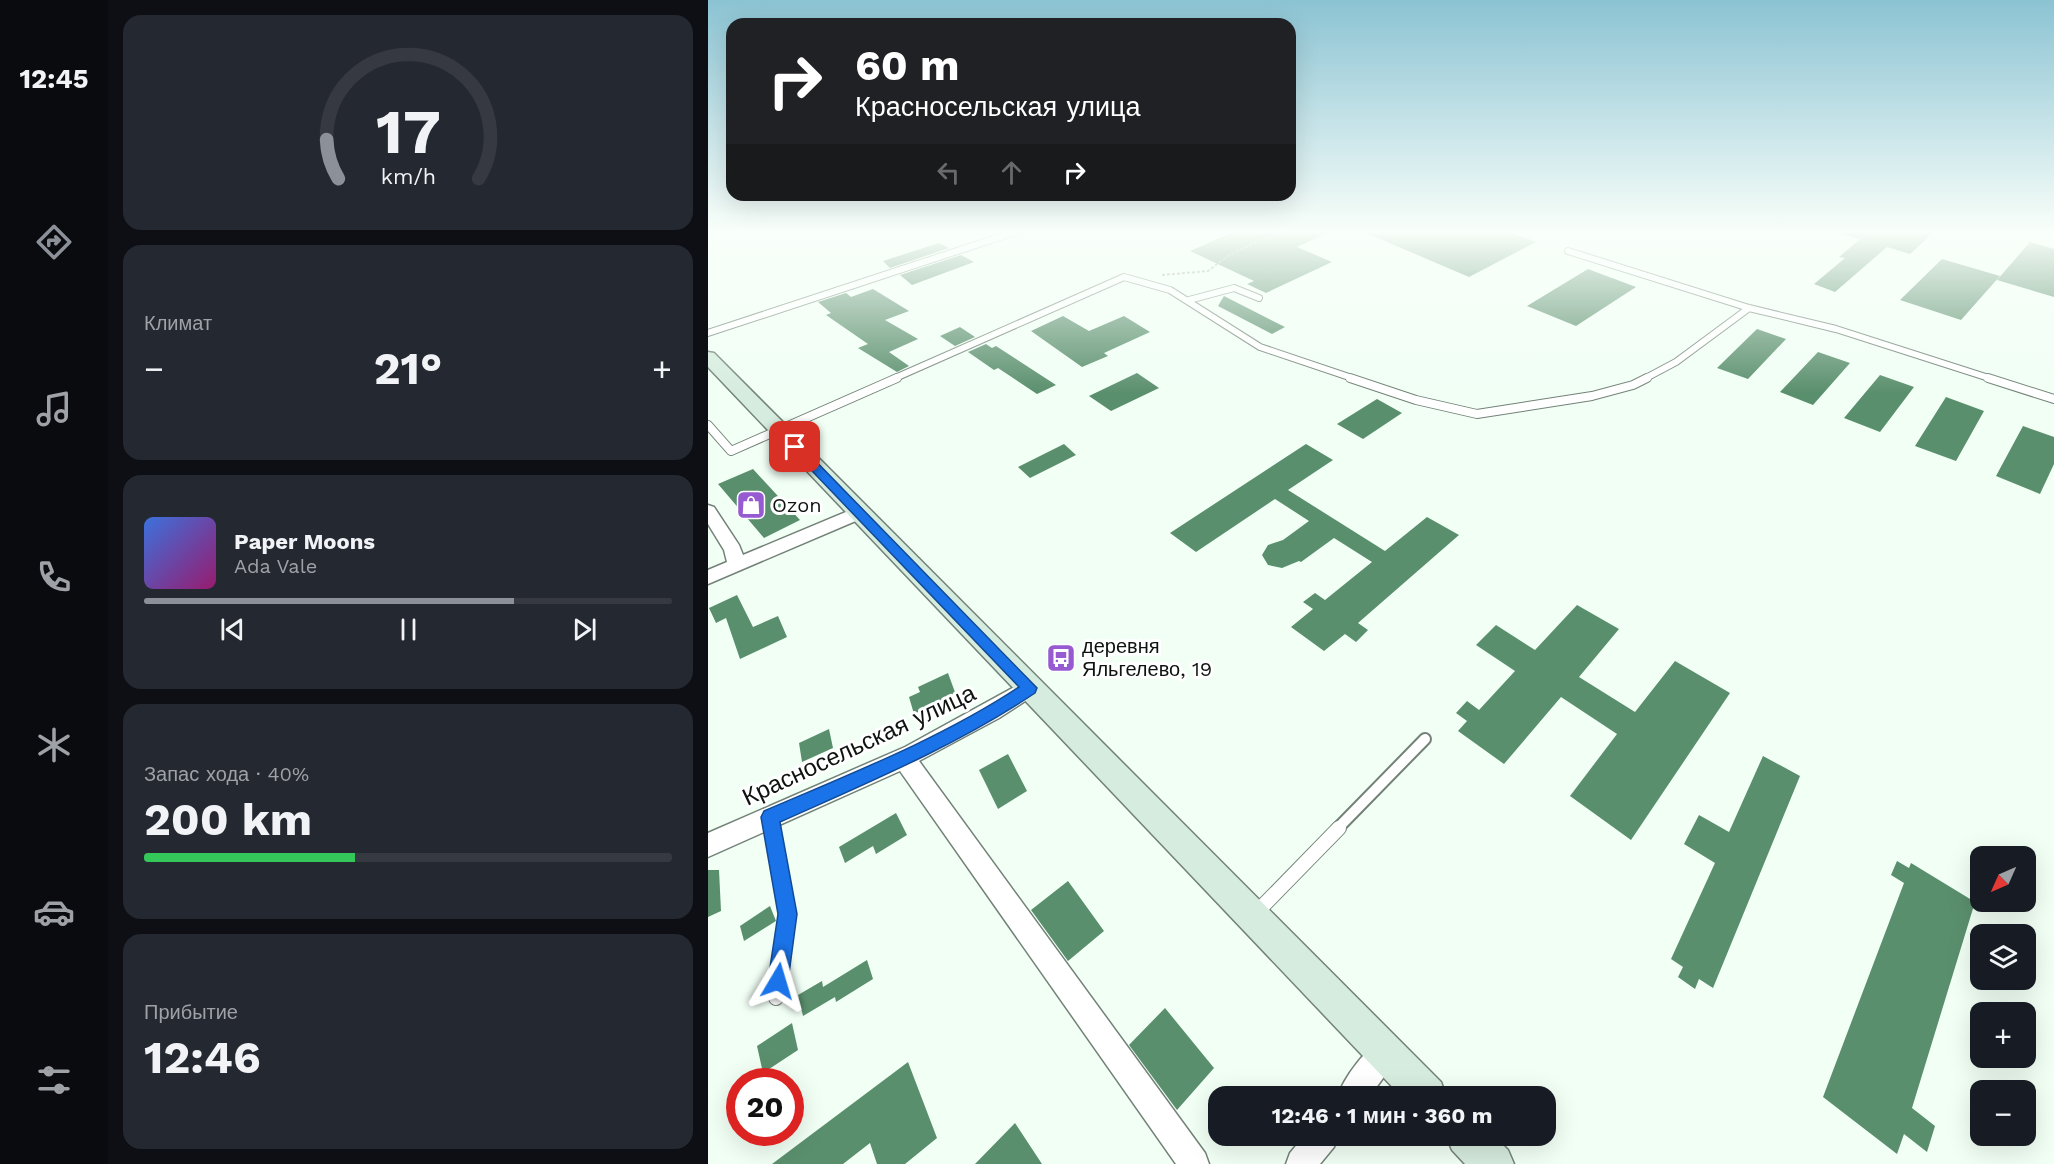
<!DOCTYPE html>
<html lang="ru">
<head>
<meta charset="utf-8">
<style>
  :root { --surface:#171b24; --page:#242831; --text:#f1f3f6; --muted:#9ea1a6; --line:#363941; --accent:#8c9099 }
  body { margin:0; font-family:"Work Sans",sans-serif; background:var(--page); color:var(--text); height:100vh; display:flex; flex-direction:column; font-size:22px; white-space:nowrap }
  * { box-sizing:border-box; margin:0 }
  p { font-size:20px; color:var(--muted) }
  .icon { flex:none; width:33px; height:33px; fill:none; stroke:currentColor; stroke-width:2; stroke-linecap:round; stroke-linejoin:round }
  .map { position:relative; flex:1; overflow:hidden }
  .details { display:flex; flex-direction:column; gap:15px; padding:15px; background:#0d0f14; width:600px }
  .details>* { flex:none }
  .banner { position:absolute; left:18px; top:18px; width:570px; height:183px; border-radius:18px; box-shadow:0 6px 24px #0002; background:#202124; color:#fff; overflow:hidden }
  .needle { width:39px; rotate:225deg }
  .tools { position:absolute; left:1262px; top:846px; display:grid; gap:12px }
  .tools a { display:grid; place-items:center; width:66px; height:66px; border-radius:12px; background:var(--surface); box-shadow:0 6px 24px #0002; font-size:30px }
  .speed { position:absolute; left:18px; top:1068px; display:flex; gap:12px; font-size:30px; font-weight:700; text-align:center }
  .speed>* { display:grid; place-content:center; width:78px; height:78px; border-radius:50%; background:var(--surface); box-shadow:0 6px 24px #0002; line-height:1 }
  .speed .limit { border:9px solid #d22; background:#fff; color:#111 }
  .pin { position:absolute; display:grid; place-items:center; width:51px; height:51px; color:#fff; margin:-26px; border-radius:12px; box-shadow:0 3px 9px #0006 }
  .me { position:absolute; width:66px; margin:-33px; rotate:7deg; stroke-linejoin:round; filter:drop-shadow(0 0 4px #0008) }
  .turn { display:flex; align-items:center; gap:21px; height:126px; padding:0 30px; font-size:27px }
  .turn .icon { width:78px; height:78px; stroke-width:2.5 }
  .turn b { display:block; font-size:42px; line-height:51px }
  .lanes { display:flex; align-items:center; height:57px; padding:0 30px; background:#0003; justify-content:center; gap:30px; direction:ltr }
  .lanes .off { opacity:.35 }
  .big { font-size:45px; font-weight:700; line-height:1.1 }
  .details .tile { flex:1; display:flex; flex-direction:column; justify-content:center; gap:9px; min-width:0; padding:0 21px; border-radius:18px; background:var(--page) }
  .details .dial { align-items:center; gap:0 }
  .dial svg { height:156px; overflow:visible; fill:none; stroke:var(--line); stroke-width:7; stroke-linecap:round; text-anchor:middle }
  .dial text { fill:var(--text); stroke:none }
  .song { display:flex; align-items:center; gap:18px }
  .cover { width:72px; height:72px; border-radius:9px; background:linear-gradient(135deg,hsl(220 70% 55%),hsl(320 70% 35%)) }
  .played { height:6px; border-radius:3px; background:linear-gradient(90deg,var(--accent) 70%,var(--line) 70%) }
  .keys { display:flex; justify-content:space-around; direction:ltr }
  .heat { display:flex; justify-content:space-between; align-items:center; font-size:33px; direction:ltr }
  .charge { height:9px; border-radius:4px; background:linear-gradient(90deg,#34c759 40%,var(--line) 0) }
  .trip { position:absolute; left:500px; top:1086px; width:348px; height:60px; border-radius:18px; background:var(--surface); box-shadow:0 6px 24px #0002; font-weight:700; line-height:60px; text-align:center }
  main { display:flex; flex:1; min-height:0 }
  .tab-bar { display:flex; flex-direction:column; width:108px; justify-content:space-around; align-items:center; background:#090b0e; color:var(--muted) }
  .tab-bar .icon { width:42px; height:42px }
  .tab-bar .on { color:var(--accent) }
  .tab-bar b { font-size:27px; color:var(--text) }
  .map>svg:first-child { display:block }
</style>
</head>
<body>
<main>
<nav class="tab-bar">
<b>12:45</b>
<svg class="icon on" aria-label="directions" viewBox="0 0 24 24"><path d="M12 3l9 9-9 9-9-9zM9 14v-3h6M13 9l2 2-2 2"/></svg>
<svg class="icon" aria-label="music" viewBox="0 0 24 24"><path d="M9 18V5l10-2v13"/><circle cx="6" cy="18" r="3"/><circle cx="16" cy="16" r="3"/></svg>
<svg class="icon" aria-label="phone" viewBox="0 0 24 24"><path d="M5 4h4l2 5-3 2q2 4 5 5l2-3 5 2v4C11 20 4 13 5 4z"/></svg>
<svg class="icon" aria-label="climate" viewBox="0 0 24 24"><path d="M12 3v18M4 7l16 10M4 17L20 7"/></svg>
<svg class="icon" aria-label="car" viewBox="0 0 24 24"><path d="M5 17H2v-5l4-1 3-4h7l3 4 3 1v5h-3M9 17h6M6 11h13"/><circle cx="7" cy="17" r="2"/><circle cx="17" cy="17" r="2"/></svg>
<svg class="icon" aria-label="filters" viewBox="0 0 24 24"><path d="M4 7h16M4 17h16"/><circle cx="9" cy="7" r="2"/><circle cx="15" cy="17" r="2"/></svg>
</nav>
<section class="details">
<div class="tile dial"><svg viewBox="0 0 100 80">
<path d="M14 69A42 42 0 1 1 86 69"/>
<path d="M14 69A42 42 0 0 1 8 49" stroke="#8c9099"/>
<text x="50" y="56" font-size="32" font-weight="700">17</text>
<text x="50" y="72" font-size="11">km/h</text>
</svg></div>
<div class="tile"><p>Климат</p>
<div class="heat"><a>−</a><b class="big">21°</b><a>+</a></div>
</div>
<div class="tile">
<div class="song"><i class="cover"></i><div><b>Paper Moons</b><p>Ada Vale</p></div></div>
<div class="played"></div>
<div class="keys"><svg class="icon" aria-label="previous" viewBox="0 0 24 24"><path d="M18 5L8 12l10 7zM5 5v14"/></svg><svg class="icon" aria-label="pause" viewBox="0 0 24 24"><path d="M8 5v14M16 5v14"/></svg><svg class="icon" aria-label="next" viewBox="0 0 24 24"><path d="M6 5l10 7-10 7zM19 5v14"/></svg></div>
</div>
<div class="tile"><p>Запас хода · 40%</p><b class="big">200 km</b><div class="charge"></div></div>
<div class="tile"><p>Прибытие</p><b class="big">12:46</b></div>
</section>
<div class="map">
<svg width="1346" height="1164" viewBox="0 0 1346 1164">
  <rect width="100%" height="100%" fill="#f1fff5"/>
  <path fill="#5a8f6d" d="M530,230h95l-36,17 35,15 -66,31 -19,-9 7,-3 -64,-30z
    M651,230h146l31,12 -67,35z
    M1134,230h94l-26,24 -23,-7 -52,45 -21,-8 31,-26 -6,-1 21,-18 -19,-5z
    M1322,242l24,7v48l-57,-17z
    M231,243l10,5 -59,20 -7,-7z
    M253,255l13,7 -62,23 -12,-10z
    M1234,259l58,17 -39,44 -61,-20z
    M880,269l48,18 -60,39 -49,-20z
    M165,289l36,22 -24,9 33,19 -29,13 20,14 -12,6 -39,-24 10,-4 -42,-29 5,-2 -13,-11 28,-9 5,4z
    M516,296l61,31 -13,7 -54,-28z
    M355,316l26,15 35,-15 26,16 -46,21 4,3 -26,11 -51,-36z
    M252,327l15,10 -20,9 -15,-10z
    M1049,329l29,10 -38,40 -31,-11z
    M278,344l6,4 4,-2 60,39 -19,9 -39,-26 -4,2 -26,-18z
    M1110,352l32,11 -37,42 -33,-13z
    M429,373l22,15 -48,23 -22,-15z
    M1172,375l34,12 -34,45 -36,-14z
    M1238,397l38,14 -28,50 -41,-15z
    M669,399l25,14 -39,26 -26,-15z
    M1315,426l31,11v27l-14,30 -44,-18z
    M356,444l12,11 -46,23 -12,-11z
    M598,444l27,16 -45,30 97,61 42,-34 32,18 -101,88 10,7 -12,12 -11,-8 -21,17 -33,-24 22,-18 -10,-7 12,-9 10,7 47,-38 -38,-24 -33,24 -2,-1 -17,7 -14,-3 -6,-10 6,-10 15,-5 26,-19 -34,-22 -79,53 -26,-19z
    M45,469l47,51 -36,18 -46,-54z
    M29,595l16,32 25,-11 9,21 -47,22 -14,-41 -10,5 -7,-15z
    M869,605l42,24 -40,48 56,35 40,-51 55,32 -99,147 -61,-44 47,-62 -56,-37 -57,67 -46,-33 9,-10 -11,-8 11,-12 12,9 36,-39 -39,-26 20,-20 39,25z
    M240,673l8,22 -42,19 -5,-17 11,-5 -2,-5z
    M121,729l4,19 -31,14 -3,-19z
    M300,754l19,37 -29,18 -19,-39z
    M1055,756l37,20 -87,212 -14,-9 -4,10 -17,-12 5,-10 -12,-8 44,-96 -31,-19 15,-29 30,17z
    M188,813l11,22 -31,19 -3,-8 -28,17 -6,-16z
    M1189,861l12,7 2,-5 64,39 -63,206 23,18 -8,26 -23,-18 -7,20 -74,-57 81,-214 -13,-8z
    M0,870h11l2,41 -13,6z
    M360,881l36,50 -36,30 -37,-51z
    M62,906l6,15 -32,20 -4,-15z
    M159,960l6,19 -37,23 -1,-5 -32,19 -5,-21 24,-14 1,6z
    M457,1008l49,60 -37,42 -48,-65z
    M84,1023l6,27 -35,23 -6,-27z
    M200,1062l29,76 -32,26h-28l-7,-21 -27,21h-71z
    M307,1123l27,41h-67z"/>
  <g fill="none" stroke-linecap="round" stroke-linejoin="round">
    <g stroke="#738278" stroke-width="8">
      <path id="service-far3" d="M860,251l181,57 87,21 156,50
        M481,300l45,-12 25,10
        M0,333l313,-103
        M185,379l231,-102 46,13 90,57 95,32
        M936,379l32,-17 73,-54"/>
    </g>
    <g stroke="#738278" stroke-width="10">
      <path id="service-far2" d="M642,378l66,22 61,14 115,-18 41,-11 14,-7
        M1280,378l66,21
        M0,425l23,26 166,-73"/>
    </g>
    <g stroke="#738278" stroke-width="14">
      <path id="service-far1" d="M62,817l2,12
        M629,829l88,-90"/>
    </g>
    <g stroke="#738278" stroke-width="16">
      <path id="service" d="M64,828l16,86 -12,84
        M548,913l83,-85"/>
    </g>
    <g stroke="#738278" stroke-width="3">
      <path id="minor" d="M0,505l6,2 25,38 4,10 110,-46h12l2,4 -2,4 -157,67v-14l19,-8 -3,-12 -16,-26z
        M321,679l7,3 3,6 -3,6 -37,24 -80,43 286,392 4,11h-33l-276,-393 -192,86v-24l197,-86z
        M676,1039l10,4 4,10 -4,10 -24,33h-32c5,-17 29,-50 46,-57z
        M596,1136h34l-4,11 -14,17h-34l4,-11z"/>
    </g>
    <g stroke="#738278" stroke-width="3">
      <path id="secondary" d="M0,352l6,1 727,729 5,14h-45l-693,-729z
        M738,1136h48l14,14 6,14h-49l-13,-14z"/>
    </g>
    <path stroke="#9da7a0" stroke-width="2" stroke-dasharray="3 2" stroke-linecap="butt" d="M454,275l46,-4 20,-15 34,-17 25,-9"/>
    <use href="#service-far3" stroke="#fff" stroke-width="6"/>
    <use href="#service-far2" stroke="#fff" stroke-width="8"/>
    <use href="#service-far1" stroke="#fff" stroke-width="10"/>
    <use href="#service" stroke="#fff" stroke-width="14"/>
    <use href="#minor" fill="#fff" fill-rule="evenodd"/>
    <use href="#secondary" fill="#d6ecde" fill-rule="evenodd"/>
  </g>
  <linearGradient id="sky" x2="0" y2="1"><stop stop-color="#8bc3d3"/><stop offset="0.59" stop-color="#f9fffa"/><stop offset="1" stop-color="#f9fffa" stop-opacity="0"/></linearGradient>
  <rect width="1346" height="393" fill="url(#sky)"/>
  <path fill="#1a73e8" stroke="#114b97" stroke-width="1.5" d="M87,443l4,1 238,244 -2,5c-79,53 -168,90 -255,129l17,92 -9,67 -3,8 -7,3 -7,-3 -3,-8 10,-67 -17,-97 3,-6c86,-37 176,-72 255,-124l-228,-238 -2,-2z"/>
  <defs>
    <g id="shop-square" transform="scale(1.5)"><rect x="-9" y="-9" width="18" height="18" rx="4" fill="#965ad1" stroke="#fff"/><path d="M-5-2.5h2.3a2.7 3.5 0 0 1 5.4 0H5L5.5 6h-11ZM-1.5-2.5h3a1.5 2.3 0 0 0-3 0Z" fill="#fff"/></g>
    <g id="bus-square" transform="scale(1.5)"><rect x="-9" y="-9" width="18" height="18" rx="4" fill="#965ad1" stroke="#fff"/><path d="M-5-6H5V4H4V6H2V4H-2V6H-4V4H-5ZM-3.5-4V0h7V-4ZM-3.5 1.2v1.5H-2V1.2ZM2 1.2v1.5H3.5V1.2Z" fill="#fff"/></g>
  </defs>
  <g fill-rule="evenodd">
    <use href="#shop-square" x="43" y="505"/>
    <use href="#bus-square" x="353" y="658"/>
  </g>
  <g text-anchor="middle" stroke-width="6" stroke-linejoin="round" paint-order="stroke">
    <g font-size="20" fill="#0e1310" stroke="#fff" text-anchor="start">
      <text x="64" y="512">Ozon</text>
      <text x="374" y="653">деревня<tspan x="374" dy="23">Яльгелево, 19</tspan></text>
    </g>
    <g font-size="24" fill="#0e1310" stroke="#fff">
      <text transform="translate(151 745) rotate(-25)" y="8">Красносельская улица</text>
    </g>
  </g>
</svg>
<div class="tools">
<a><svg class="needle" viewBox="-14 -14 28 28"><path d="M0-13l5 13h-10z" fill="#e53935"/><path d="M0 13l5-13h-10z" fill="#9ea1a6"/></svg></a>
<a><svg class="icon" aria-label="layers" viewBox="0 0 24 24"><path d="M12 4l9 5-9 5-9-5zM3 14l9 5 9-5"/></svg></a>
<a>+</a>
<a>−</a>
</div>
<div class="speed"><div class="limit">20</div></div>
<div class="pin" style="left:87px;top:447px;background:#d93025"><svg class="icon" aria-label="arrive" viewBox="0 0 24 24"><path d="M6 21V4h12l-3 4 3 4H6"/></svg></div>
<svg class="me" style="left:70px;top:981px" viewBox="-20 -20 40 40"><path d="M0-17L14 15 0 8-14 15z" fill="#1a73e8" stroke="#fff" stroke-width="4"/></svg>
<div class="trip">12:46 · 1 мин · 360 m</div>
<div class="banner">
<div class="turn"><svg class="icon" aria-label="right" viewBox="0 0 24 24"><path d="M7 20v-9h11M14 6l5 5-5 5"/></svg><div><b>60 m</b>Красносельская улица</div></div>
<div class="lanes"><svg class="icon off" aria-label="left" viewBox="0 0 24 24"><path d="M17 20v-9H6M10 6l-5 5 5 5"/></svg><svg class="icon off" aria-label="ahead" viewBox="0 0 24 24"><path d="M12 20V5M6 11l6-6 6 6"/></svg><svg class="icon" aria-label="right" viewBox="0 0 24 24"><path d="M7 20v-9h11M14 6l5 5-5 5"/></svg></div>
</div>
</div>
</main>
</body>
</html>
